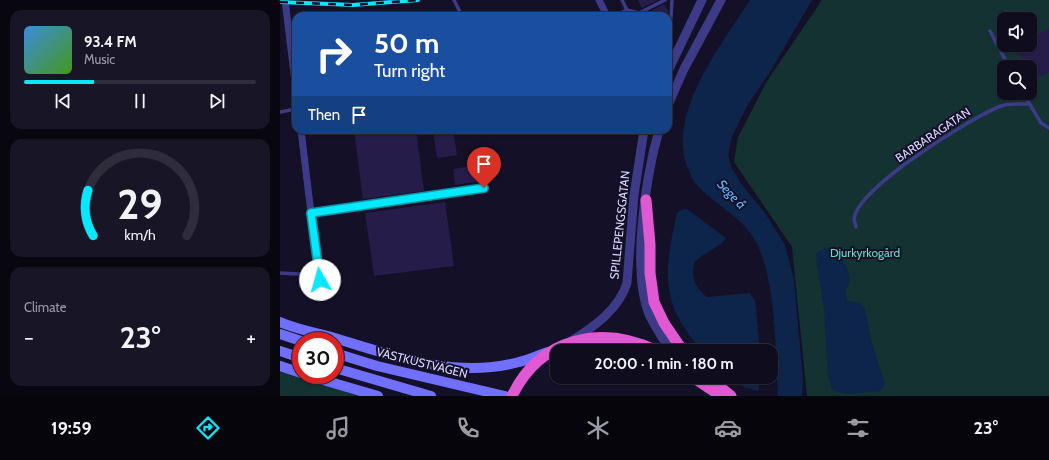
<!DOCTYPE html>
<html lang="en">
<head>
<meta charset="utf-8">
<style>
  :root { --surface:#0f0c1e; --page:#181527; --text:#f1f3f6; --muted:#9b9ba4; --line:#2f2c3c; --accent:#05e8fe }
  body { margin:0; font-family:Cabin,sans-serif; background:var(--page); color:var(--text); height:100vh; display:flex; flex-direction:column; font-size:15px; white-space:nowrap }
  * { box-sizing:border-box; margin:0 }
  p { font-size:13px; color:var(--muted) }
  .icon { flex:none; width:22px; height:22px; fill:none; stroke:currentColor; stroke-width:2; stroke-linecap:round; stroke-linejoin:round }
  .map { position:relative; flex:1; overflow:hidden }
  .drawer { display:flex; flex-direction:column; gap:10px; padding:10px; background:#080710; width:280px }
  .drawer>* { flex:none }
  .banner { position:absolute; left:12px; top:12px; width:380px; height:122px; border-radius:12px; box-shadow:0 1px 3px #0004,0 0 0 1px var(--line); background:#1a4fa0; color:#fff; overflow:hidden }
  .fabs { position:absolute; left:717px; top:12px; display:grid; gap:8px }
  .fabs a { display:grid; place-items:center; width:40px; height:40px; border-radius:8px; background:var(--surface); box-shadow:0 1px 3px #0004,0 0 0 1px var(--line); font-size:20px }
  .speed { position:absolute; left:12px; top:332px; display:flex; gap:8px; font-size:20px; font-weight:700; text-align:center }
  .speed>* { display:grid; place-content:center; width:52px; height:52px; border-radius:50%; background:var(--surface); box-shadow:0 1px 3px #0004,0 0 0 1px var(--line); line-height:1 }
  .speed .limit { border:6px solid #d22; background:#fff; color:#111 }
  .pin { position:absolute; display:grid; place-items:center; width:34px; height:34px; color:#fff; margin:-41px -17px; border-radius:50% 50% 50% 0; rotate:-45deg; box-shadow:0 0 4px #0007 }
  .pin .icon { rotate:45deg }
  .me { position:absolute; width:44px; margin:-22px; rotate:353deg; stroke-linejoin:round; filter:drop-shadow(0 0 3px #0008) }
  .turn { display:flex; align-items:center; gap:14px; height:84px; padding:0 16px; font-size:18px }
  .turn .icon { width:52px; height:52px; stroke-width:2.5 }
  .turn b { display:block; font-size:28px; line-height:34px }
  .then { display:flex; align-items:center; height:38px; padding:0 16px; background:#0003; gap:8px; font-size:15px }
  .big { font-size:30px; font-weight:700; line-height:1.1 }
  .drawer .card { flex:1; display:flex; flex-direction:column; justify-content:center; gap:6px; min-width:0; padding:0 14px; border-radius:12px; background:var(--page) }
  .drawer .dial { align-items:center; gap:0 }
  .dial svg { height:104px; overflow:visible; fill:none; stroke:var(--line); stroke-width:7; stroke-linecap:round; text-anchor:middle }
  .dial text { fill:var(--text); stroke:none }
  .song { display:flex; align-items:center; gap:12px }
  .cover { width:48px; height:48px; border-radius:6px; background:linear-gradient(135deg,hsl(210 70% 55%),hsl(100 70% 35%)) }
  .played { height:4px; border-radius:2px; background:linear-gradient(90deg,var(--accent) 30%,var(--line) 30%) }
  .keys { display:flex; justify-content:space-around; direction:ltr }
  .heat { display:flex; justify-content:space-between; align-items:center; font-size:22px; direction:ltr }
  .trip { position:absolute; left:270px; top:344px; width:228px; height:40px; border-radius:12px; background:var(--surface); box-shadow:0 1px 3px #0004,0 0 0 1px var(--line); font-weight:700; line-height:40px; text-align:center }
  .menu { display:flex; height:64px; justify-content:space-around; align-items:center; background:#06050c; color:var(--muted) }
  .menu .icon { width:28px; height:28px }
  .menu .on { color:var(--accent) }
  .menu b { font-size:18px; color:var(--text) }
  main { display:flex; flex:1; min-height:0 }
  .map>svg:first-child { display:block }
</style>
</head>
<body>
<main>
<section class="drawer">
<div class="card">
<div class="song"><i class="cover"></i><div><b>93.4 FM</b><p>Music</p></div></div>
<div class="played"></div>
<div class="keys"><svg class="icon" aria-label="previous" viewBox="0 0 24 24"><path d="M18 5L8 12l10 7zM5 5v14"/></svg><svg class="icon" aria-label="pause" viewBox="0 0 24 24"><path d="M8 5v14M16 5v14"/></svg><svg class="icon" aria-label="next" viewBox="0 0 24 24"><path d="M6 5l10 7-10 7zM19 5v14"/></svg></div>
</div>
<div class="card dial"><svg viewBox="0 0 100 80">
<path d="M14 69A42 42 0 1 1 86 69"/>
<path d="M14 69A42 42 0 0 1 10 34" stroke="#05e8fe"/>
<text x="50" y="56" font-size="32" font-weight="700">29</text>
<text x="50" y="72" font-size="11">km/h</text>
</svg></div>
<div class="card"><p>Climate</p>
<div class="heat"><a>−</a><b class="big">23°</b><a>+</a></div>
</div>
</section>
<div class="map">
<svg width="769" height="396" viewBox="0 0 769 396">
  <rect width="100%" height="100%" fill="#141028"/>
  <path fill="#133231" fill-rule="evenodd" d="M542,0h227v396h-242l-15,-149 -58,-85 4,-25 29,-56zM724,19h26v26h-26zM724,67h26v26h-26z
    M0,360l86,36h-86z"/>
  <path fill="#0d244b" d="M470,0h62l-42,72 -23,34 -15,31 -4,18 4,14 11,17 22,27 20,32 9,34 9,102 -1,15h-24c-3,-46 -1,-125 -27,-162 -15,-21 -40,-32 -56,-51 -4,-4 -5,-11 -8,-17 -20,-53 35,-122 63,-166z
    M403,209h4l39,29c-5,9 -24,15 -32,25 -3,16 1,24 13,34l42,-4 6,7 5,51h-57c-44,-47 -39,-80 -26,-138z
    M546,248h8c8,11 22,28 12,41v7l2,5 13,2 4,6 7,34 13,41 -5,7 -32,3 -15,-3 -5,-14 -4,-68 -8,-51 1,-6z
    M448,377h33l-3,14 -14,-4z"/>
  <path fill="#251c49" d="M358,0h20l-16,8z
    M384,4l4,7v5h-22l-1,-2z
    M769,29v43l-17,8 -2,-5v-8h-4l-11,-22h15v-7z
    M74,130h62l8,61 -61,8z
    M153,130h20l4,25 -20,3z
    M199,165l2,16 -26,4 -2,-16z
    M165,202l9,64 -80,10 -9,-63z"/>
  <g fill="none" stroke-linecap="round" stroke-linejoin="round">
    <path stroke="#3d3b87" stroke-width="3.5" d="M174,0l8,16
      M347,10l12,3 1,3
      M359,13l26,-13
      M333,16l14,-6 -5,-10
      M388,20l3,-2 1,-18
      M710,31l19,36
      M743,93l18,30 8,5
      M0,112l16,-3
      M31,213l173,-25
      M576,227c0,-2 -2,-6 -2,-8 3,-31 118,-102 147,-113 8,-3 19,-2 27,-2
      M0,273l17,1 21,-2"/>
    <path stroke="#3d3b87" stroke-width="7" d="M5,0l11,90
      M319,0l6,12
      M21,130l18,150"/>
    <path stroke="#3d3b87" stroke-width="9" d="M388,71l34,-71
      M388,105l16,-36 37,-69
      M379,130c-13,46 -28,139 -10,184 6,13 14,25 22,37
      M291,341c23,-14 48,-32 56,-58l7,-88 10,-65"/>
    <path stroke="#716ffe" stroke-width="10" d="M0,322c18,8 39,11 58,17 58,18 120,40 181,23 10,-2 19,-7 29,-10
      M0,334l21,7
      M0,351l21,7
      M55,353l42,13 128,30
      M0,366l21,7
      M55,368l96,28
      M26,375l72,21"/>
    <path stroke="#e059d2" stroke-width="11" d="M366,200l4,44v29l4,29 10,21 19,28
      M428,377l23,19
      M414,378l27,18
      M232,396c28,-58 89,-72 145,-45"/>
    <g stroke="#05e8fe" stroke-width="4">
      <path id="rail" d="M0,2l73,3 65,-5"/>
    </g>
    <use href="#rail" stroke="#141028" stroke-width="2.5" stroke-dasharray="8" stroke-linecap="butt"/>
  </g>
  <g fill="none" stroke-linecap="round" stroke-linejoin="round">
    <g stroke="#0397a5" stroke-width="10">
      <path id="route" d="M40,280l-9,-67 173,-25"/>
    </g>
    <use href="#route" stroke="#05e8fe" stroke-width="7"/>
  </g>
  <g text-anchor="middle" stroke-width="4" stroke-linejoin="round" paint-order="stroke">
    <g font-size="12" fill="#dbd7ff" stroke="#141028">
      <text transform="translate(653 135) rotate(-34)" y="4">BARBARAGATAN</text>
      <text transform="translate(340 225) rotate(-84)" y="4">SPILLEPENGSGATAN</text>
      <text transform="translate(142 363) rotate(14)" y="4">VÄSTKUSTVÄGEN</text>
    </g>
    <g font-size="12" fill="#62e0bf" stroke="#141028">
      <text x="585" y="257">Djurkyrkogård</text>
    </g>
    <g font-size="13" font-style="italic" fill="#66bafe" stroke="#141028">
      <text transform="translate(452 194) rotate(46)" y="5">Sege å</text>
    </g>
  </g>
</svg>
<div class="fabs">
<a><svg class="icon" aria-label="sound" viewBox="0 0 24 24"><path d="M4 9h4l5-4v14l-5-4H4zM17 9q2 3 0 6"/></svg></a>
<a><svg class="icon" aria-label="search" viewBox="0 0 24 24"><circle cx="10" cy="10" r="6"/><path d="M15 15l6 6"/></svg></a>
</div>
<div class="speed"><div class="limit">30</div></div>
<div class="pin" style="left:204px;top:188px;background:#d93025"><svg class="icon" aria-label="arrive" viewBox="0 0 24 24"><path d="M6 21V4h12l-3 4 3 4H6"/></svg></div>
<svg class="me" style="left:40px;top:280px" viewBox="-20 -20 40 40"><circle r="19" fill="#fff"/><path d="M0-13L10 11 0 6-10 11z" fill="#05e8fe"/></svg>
<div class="trip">20:00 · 1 min · 180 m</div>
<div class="banner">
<div class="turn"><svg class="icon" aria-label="right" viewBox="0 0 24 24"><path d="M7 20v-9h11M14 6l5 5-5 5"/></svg><div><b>50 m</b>Turn right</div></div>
<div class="then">Then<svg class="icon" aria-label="arrive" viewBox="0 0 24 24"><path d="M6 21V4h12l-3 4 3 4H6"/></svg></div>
</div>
</div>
</main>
<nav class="menu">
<b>19:59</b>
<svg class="icon on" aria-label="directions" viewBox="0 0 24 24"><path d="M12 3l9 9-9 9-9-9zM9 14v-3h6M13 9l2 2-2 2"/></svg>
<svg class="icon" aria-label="music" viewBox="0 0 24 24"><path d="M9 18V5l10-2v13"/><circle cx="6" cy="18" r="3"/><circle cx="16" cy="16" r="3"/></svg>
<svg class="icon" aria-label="phone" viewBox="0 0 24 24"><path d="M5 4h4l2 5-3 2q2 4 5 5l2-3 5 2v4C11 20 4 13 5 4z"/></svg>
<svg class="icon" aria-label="climate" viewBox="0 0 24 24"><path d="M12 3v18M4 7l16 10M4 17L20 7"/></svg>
<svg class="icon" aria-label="car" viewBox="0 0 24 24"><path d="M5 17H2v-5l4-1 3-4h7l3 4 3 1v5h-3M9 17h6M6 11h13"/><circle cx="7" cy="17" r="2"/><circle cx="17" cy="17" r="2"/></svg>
<svg class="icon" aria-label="filters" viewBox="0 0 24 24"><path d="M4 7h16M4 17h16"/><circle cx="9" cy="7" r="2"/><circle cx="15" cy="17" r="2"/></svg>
<b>23°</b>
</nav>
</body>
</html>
